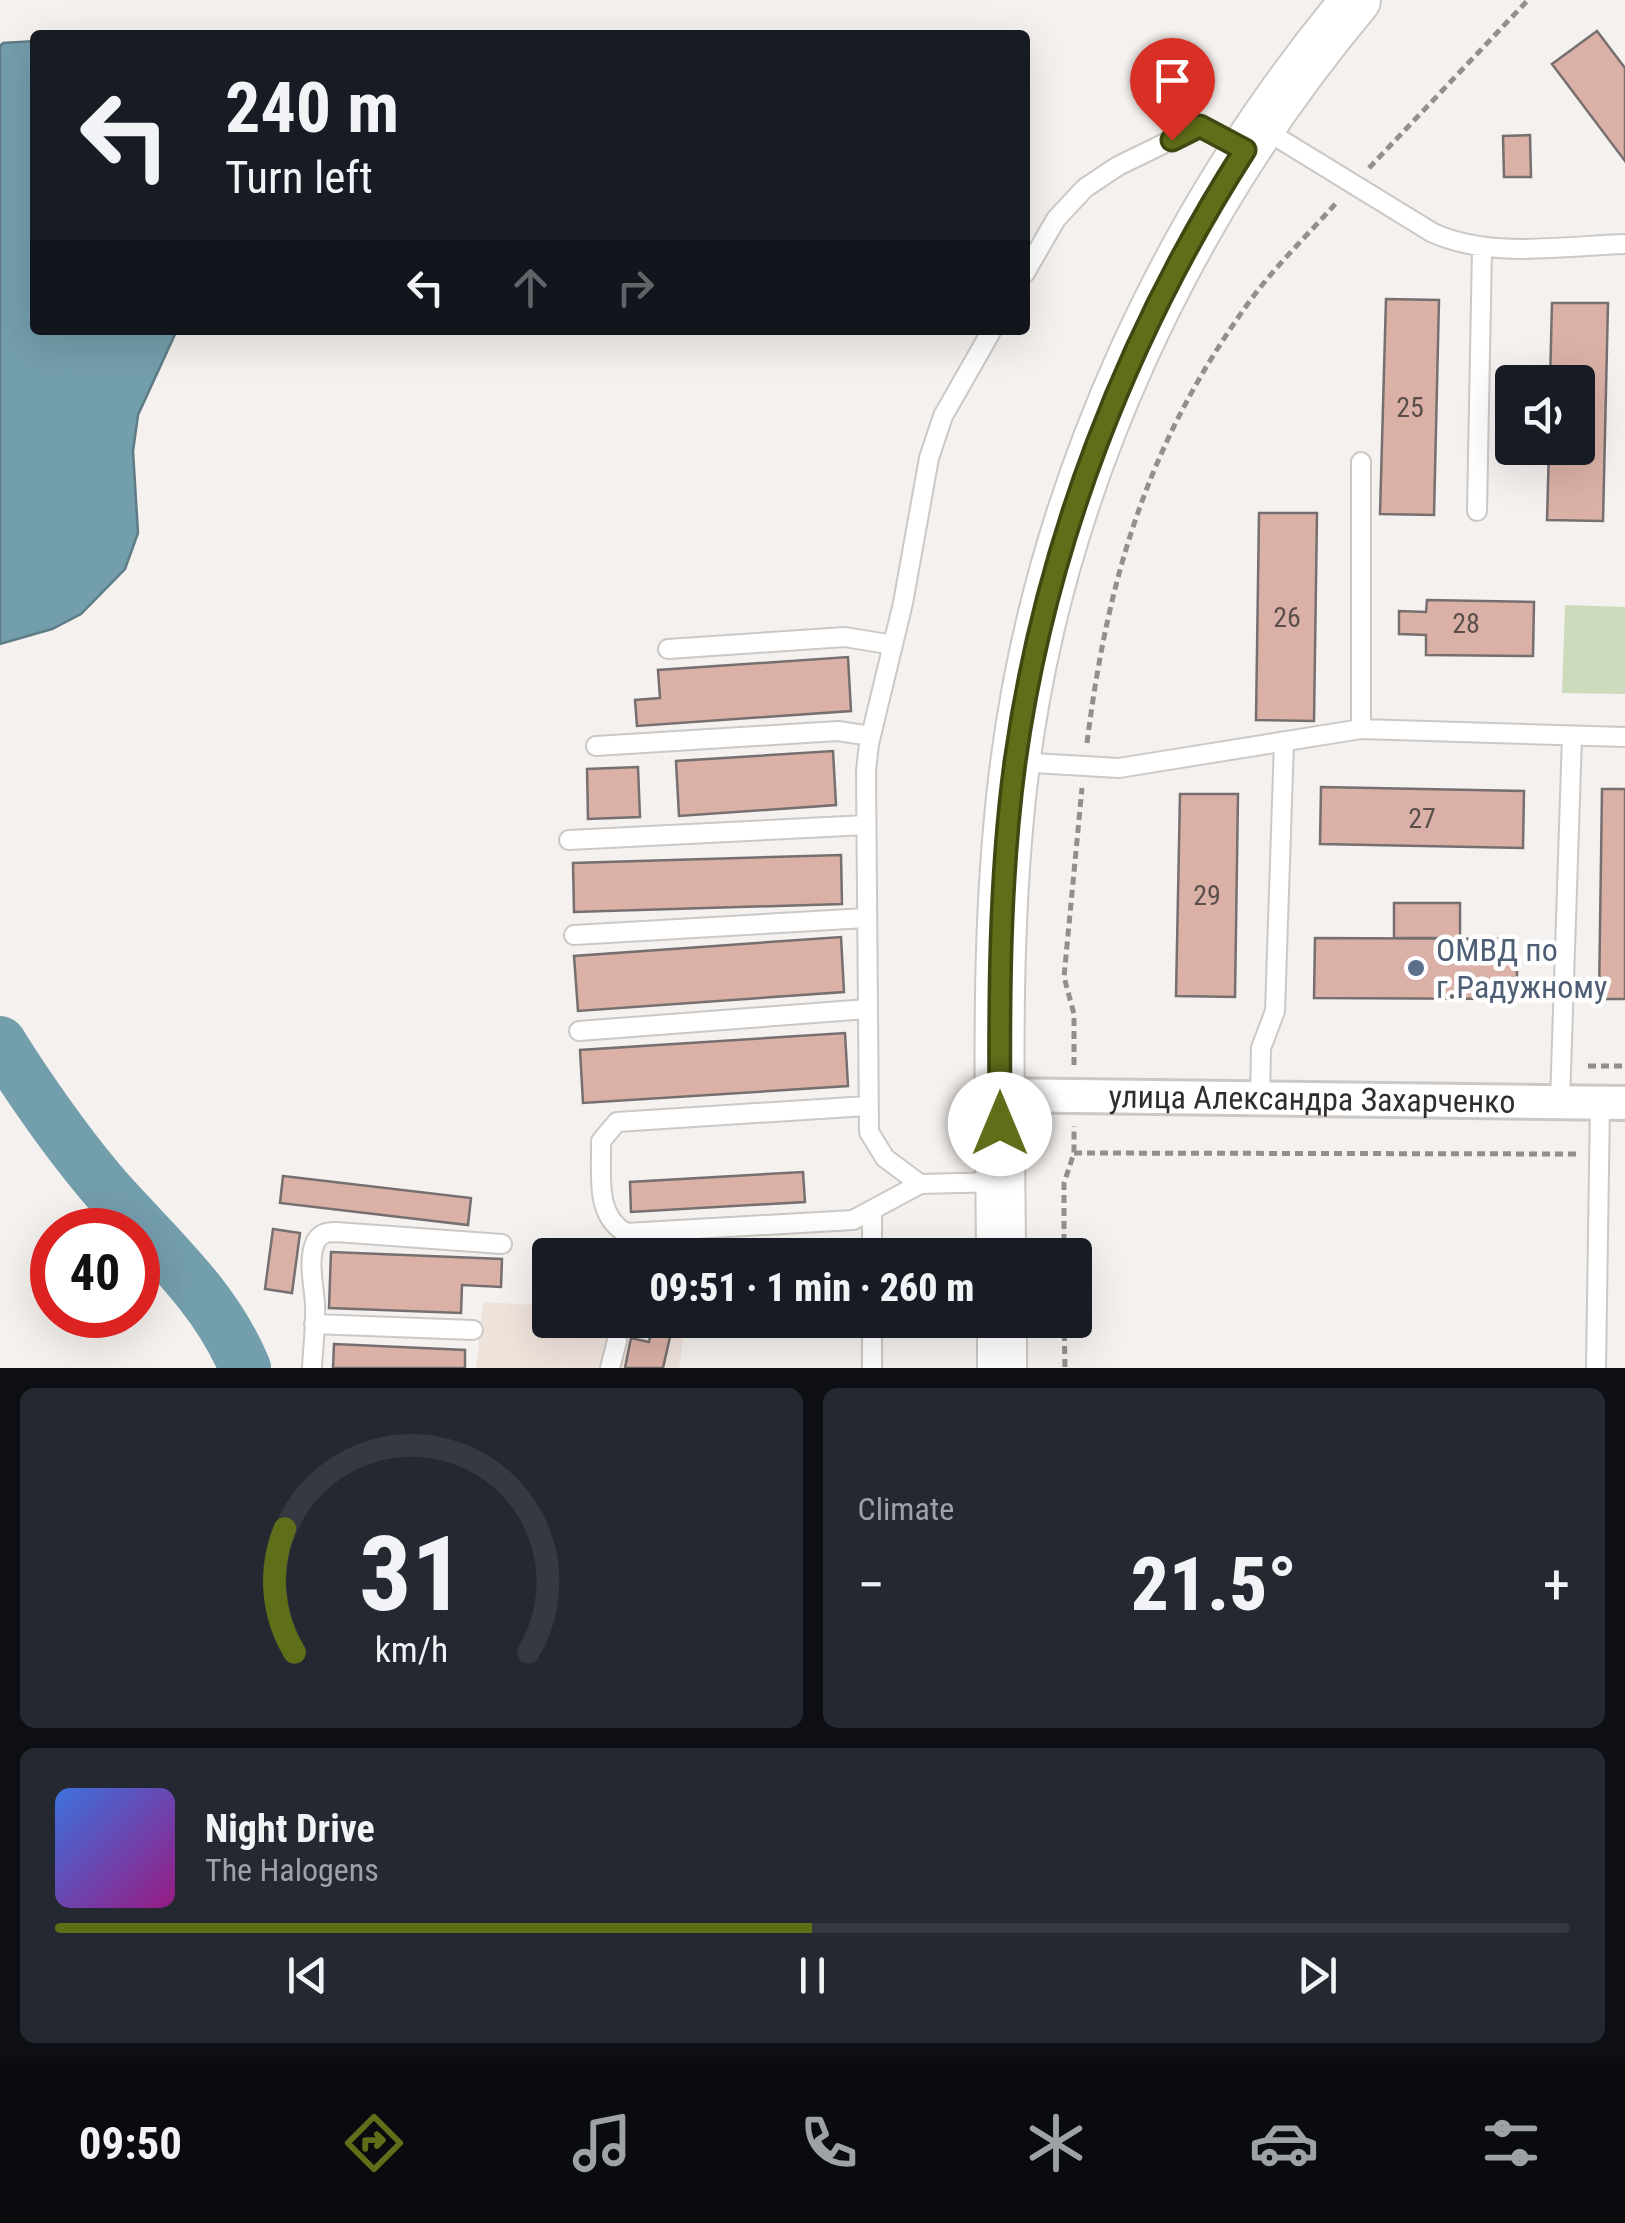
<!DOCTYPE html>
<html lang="en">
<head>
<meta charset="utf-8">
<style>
  :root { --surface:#171b24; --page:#242831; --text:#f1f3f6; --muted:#9ea1a6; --line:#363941; --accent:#5f6e19 }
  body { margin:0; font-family:"Roboto Condensed",sans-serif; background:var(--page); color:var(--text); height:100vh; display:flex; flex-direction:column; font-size:38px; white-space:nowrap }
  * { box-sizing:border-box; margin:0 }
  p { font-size:32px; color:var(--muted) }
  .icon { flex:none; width:55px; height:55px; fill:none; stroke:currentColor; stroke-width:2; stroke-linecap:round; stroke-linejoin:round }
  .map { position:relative; height:1368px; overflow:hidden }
  .side { display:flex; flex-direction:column; gap:20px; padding:20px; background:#0d0f14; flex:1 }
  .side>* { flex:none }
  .top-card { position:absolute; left:30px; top:30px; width:1000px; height:305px; border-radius:10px; box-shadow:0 10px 40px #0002; background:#171b24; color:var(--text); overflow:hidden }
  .tools { position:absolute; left:1495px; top:365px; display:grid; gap:20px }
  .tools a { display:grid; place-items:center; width:100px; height:100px; border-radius:10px; background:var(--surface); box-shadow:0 10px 40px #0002; font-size:50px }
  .speed { position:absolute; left:30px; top:1208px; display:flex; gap:20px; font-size:50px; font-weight:700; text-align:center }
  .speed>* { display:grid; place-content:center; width:130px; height:130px; border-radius:50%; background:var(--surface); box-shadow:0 10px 40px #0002; line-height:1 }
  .speed .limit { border:15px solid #d22; background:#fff; color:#111 }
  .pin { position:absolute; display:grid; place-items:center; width:85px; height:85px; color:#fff; margin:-102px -42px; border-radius:50% 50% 50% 0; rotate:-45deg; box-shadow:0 0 10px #0007 }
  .pin .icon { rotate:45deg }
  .me { position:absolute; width:110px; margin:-55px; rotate:0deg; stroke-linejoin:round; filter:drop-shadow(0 0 8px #0008) }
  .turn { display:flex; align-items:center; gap:35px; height:210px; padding:0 30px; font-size:45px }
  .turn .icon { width:130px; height:130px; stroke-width:2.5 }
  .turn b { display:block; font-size:70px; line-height:85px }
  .lanes { display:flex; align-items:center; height:95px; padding:0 30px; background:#0003; justify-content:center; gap:50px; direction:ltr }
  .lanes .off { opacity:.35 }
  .big { font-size:75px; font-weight:800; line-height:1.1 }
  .side .card { flex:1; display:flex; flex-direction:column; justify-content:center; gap:15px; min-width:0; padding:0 35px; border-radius:15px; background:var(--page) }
  .side .dial { align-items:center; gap:0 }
  .dial svg { height:260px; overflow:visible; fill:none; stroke:var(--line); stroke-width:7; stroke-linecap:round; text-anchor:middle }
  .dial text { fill:var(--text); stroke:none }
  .song { display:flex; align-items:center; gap:30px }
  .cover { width:120px; height:120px; border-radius:15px; background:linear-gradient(135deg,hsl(220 70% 55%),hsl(310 70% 35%)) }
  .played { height:10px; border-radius:5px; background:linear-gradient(90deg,var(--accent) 50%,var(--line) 50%) }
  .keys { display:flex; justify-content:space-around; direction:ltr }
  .heat { display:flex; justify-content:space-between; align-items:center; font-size:55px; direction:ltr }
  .side .tiles { flex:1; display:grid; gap:20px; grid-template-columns:1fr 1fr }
  .card:last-child { grid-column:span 2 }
  .trip { position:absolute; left:532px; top:1238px; width:560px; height:100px; border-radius:10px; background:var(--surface); box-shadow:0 10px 40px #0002; font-weight:800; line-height:100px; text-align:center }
  .menu { display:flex; height:160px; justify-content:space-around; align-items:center; background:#090b0e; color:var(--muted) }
  .menu .icon { width:70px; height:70px }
  .menu .selected { color:var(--accent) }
  .menu b { font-size:45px; color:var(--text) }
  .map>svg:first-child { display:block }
</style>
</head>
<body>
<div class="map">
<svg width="1625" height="1368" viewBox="0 0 1625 1368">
  <rect width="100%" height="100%" fill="#f5f1ee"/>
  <path fill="#efe4dc" d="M483,1302l67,4v14h136l-7,48h-203z"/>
  <path fill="#ccdbbc" d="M1565,605l60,2v87l-63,-1z"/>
  <path fill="#739eac" stroke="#5f7c86" stroke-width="2.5" d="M35,41v289h142l-39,85 -5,36 5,82 -13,36 -44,45 -29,15 -52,15v-598l3,-3z"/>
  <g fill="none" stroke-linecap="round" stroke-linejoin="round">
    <path stroke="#739eac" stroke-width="52" d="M0,1042c29,47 73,109 109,150 51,57 106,104 136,176"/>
  </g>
  <path fill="#dbb1a7" stroke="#75706f" stroke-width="2.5" d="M1597,31l28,37v93l-73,-97z
    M1530,135l1,42h-27l-1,-41z
    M1386,299l53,1 -5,215 -54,-1z
    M1552,303h56l-5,218 -56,-1 2,-72h29v-66h-28z
    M1259,513h58l-3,208 -58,-1z
    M1427,600l107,2 -1,54 -107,-1v-20l-27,-1v-23l27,1z
    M848,657l3,54 -214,15 -2,-26 25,-2 -2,-28z
    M833,751l3,54 -157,11 -3,-55z
    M638,767l2,50 -52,2 -1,-50z
    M1321,787l203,4 -1,57 -203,-4z
    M1602,789h23v210h-26z
    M1180,794h58l-3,203 -59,-1z
    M841,855l1,49 -268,8 -1,-49z
    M1394,903h66v35h-66z
    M841,937l3,55 -266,19 -4,-55z
    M1315,938l202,1v60l-203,-1z
    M845,1033l3,53 -265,17 -3,-53z
    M803,1172l2,30 -174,10 -1,-30z
    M283,1176l188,22 -3,27 -188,-22z
    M273,1229l27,4 -8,60 -27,-4z
    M819,1249l1,6h-111z
    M331,1252l171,7 -1,28 -39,-2 -1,28 -132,-5z
    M653,1323l19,5 -9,40h-38l6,-30 18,4z
    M334,1344l131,6v18h-132z"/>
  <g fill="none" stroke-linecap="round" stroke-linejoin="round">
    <g stroke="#ccc8c5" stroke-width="22">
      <path id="lane" d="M1265,130l168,103c59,26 128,13 192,11
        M1025,273l31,-54 29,-31 33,-22 82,-40 43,23
        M1477,511l5,-262
        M668,649l177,-12 48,8
        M1361,729v-267
        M596,746l242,-15 33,5
        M1016,762l103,6 242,-39 264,8
        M569,840l297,-15
        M574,935l292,-17
        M579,1031l288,-22
        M1260,1098l1,-50 14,-37 9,-269
        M1560,1102l12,-366
        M867,1106l-250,16 -16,19c1,33 -7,74 25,92l227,-13 67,-36 80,-2
        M920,1184l-35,-26 -16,-26 -3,-361 3,-27 34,-141 26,-145 14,-42 49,-86
        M872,1255v-43
        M314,1324l159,6
        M312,1368c1,-21 4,-43 3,-64 -1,-18 -8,-45 1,-63 5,-8 11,-9 20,-9l166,12
        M610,1368l7,-27
        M872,1368v-48
        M1596,1368l4,-265"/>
    </g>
    <g stroke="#ccc8c5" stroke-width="38">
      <g id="street">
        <path id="s1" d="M1000,1095l625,8"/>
      </g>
    </g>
    <g stroke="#ccc8c5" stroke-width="52">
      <path id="secondary" d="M1001,1255c-1,-163 -7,-329 14,-491 36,-278 161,-549 341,-764
        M1002,1320v48"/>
    </g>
    <path stroke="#928f8d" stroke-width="5" stroke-dasharray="8 5" stroke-linecap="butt" d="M1369,168l159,-168
      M1087,743c21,-167 61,-300 160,-438 26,-37 60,-69 90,-103
      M1074,1065v-51l-10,-37 18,-189
      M1588,1066h37
      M1074,1153l503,1
      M1064,1255v-72l10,-30v-27
      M1064,1320l1,48"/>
    <use href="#lane" stroke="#fff" stroke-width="18"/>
    <use href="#street" stroke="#fff" stroke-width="32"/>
    <use href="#secondary" stroke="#fff" stroke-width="48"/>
  </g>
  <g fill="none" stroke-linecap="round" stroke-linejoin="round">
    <g stroke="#3e4810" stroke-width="25">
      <path id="route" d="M1000,1124c-1,-120 -1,-243 15,-362 30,-217 112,-428 230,-612l-45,-24 -28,14"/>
    </g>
    <use href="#route" stroke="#5f6e19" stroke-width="18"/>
  </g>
  <circle fill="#5c6f8a" stroke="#fff" stroke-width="4" cx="1416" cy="968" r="10"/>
  <g text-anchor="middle" stroke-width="9" stroke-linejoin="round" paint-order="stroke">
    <g font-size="28" fill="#5a4f4c">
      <text x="1410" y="417">25</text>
      <text x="1287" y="627">26</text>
      <text x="1466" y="633">28</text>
      <text x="1422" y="828">27</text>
      <text x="1207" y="905">29</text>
    </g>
    <g font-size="32" fill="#4e5e75" stroke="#fff" text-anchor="start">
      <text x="1436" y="961">ОМВД по<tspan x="1436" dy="37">г.Радужному</tspan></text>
    </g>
    <g font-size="32" fill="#2f2e2d" stroke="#fff">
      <text dy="11" stroke="none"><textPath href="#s1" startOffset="312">улица Александра Захарченко</textPath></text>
    </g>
  </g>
</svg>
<div class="tools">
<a><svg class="icon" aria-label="sound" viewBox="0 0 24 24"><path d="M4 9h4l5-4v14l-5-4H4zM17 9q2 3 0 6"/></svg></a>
</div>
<div class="speed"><div class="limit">40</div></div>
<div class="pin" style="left:1172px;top:140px;background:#d93025"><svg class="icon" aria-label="arrive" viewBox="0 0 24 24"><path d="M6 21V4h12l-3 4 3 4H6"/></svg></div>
<svg class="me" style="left:1000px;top:1124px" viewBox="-20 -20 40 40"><circle r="19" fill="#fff"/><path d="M0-13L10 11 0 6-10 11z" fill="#5f6e19"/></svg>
<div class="trip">09:51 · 1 min · 260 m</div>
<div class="top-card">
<div class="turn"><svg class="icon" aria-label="left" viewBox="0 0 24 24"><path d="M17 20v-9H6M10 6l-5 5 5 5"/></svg><div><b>240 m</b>Turn left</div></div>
<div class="lanes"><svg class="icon" aria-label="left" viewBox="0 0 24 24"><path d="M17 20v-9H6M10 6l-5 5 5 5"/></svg><svg class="icon off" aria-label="ahead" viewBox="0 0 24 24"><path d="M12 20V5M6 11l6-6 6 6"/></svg><svg class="icon off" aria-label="right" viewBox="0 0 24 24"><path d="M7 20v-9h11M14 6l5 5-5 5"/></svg></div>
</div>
</div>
<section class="side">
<div class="tiles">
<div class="card dial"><svg viewBox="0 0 100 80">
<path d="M14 69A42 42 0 1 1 86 69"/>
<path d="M14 69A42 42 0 0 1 11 31" stroke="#5f6e19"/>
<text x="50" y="56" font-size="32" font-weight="700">31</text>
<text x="50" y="72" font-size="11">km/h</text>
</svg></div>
<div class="card"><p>Climate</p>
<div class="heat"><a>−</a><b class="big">21.5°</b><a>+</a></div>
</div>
<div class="card">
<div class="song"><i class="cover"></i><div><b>Night Drive</b><p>The Halogens</p></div></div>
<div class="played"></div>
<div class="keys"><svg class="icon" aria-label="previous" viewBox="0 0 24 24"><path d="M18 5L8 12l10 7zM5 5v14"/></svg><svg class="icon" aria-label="pause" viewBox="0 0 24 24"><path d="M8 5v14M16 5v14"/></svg><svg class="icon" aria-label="next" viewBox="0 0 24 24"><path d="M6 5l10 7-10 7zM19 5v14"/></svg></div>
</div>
</div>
</section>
<nav class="menu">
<b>09:50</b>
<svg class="icon selected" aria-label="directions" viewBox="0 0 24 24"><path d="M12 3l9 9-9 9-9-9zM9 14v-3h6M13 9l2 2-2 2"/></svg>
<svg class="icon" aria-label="music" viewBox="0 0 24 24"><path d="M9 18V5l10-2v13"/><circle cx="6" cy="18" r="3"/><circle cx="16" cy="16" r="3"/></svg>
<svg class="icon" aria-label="phone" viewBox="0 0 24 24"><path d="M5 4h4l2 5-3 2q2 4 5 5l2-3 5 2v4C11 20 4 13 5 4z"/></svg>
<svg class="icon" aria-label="climate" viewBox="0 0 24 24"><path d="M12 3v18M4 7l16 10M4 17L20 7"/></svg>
<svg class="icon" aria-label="car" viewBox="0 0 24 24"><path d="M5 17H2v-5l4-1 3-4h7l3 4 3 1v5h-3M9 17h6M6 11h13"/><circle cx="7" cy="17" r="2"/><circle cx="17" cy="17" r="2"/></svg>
<svg class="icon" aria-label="filters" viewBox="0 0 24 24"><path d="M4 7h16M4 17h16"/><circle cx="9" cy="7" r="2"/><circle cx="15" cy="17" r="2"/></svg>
</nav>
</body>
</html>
